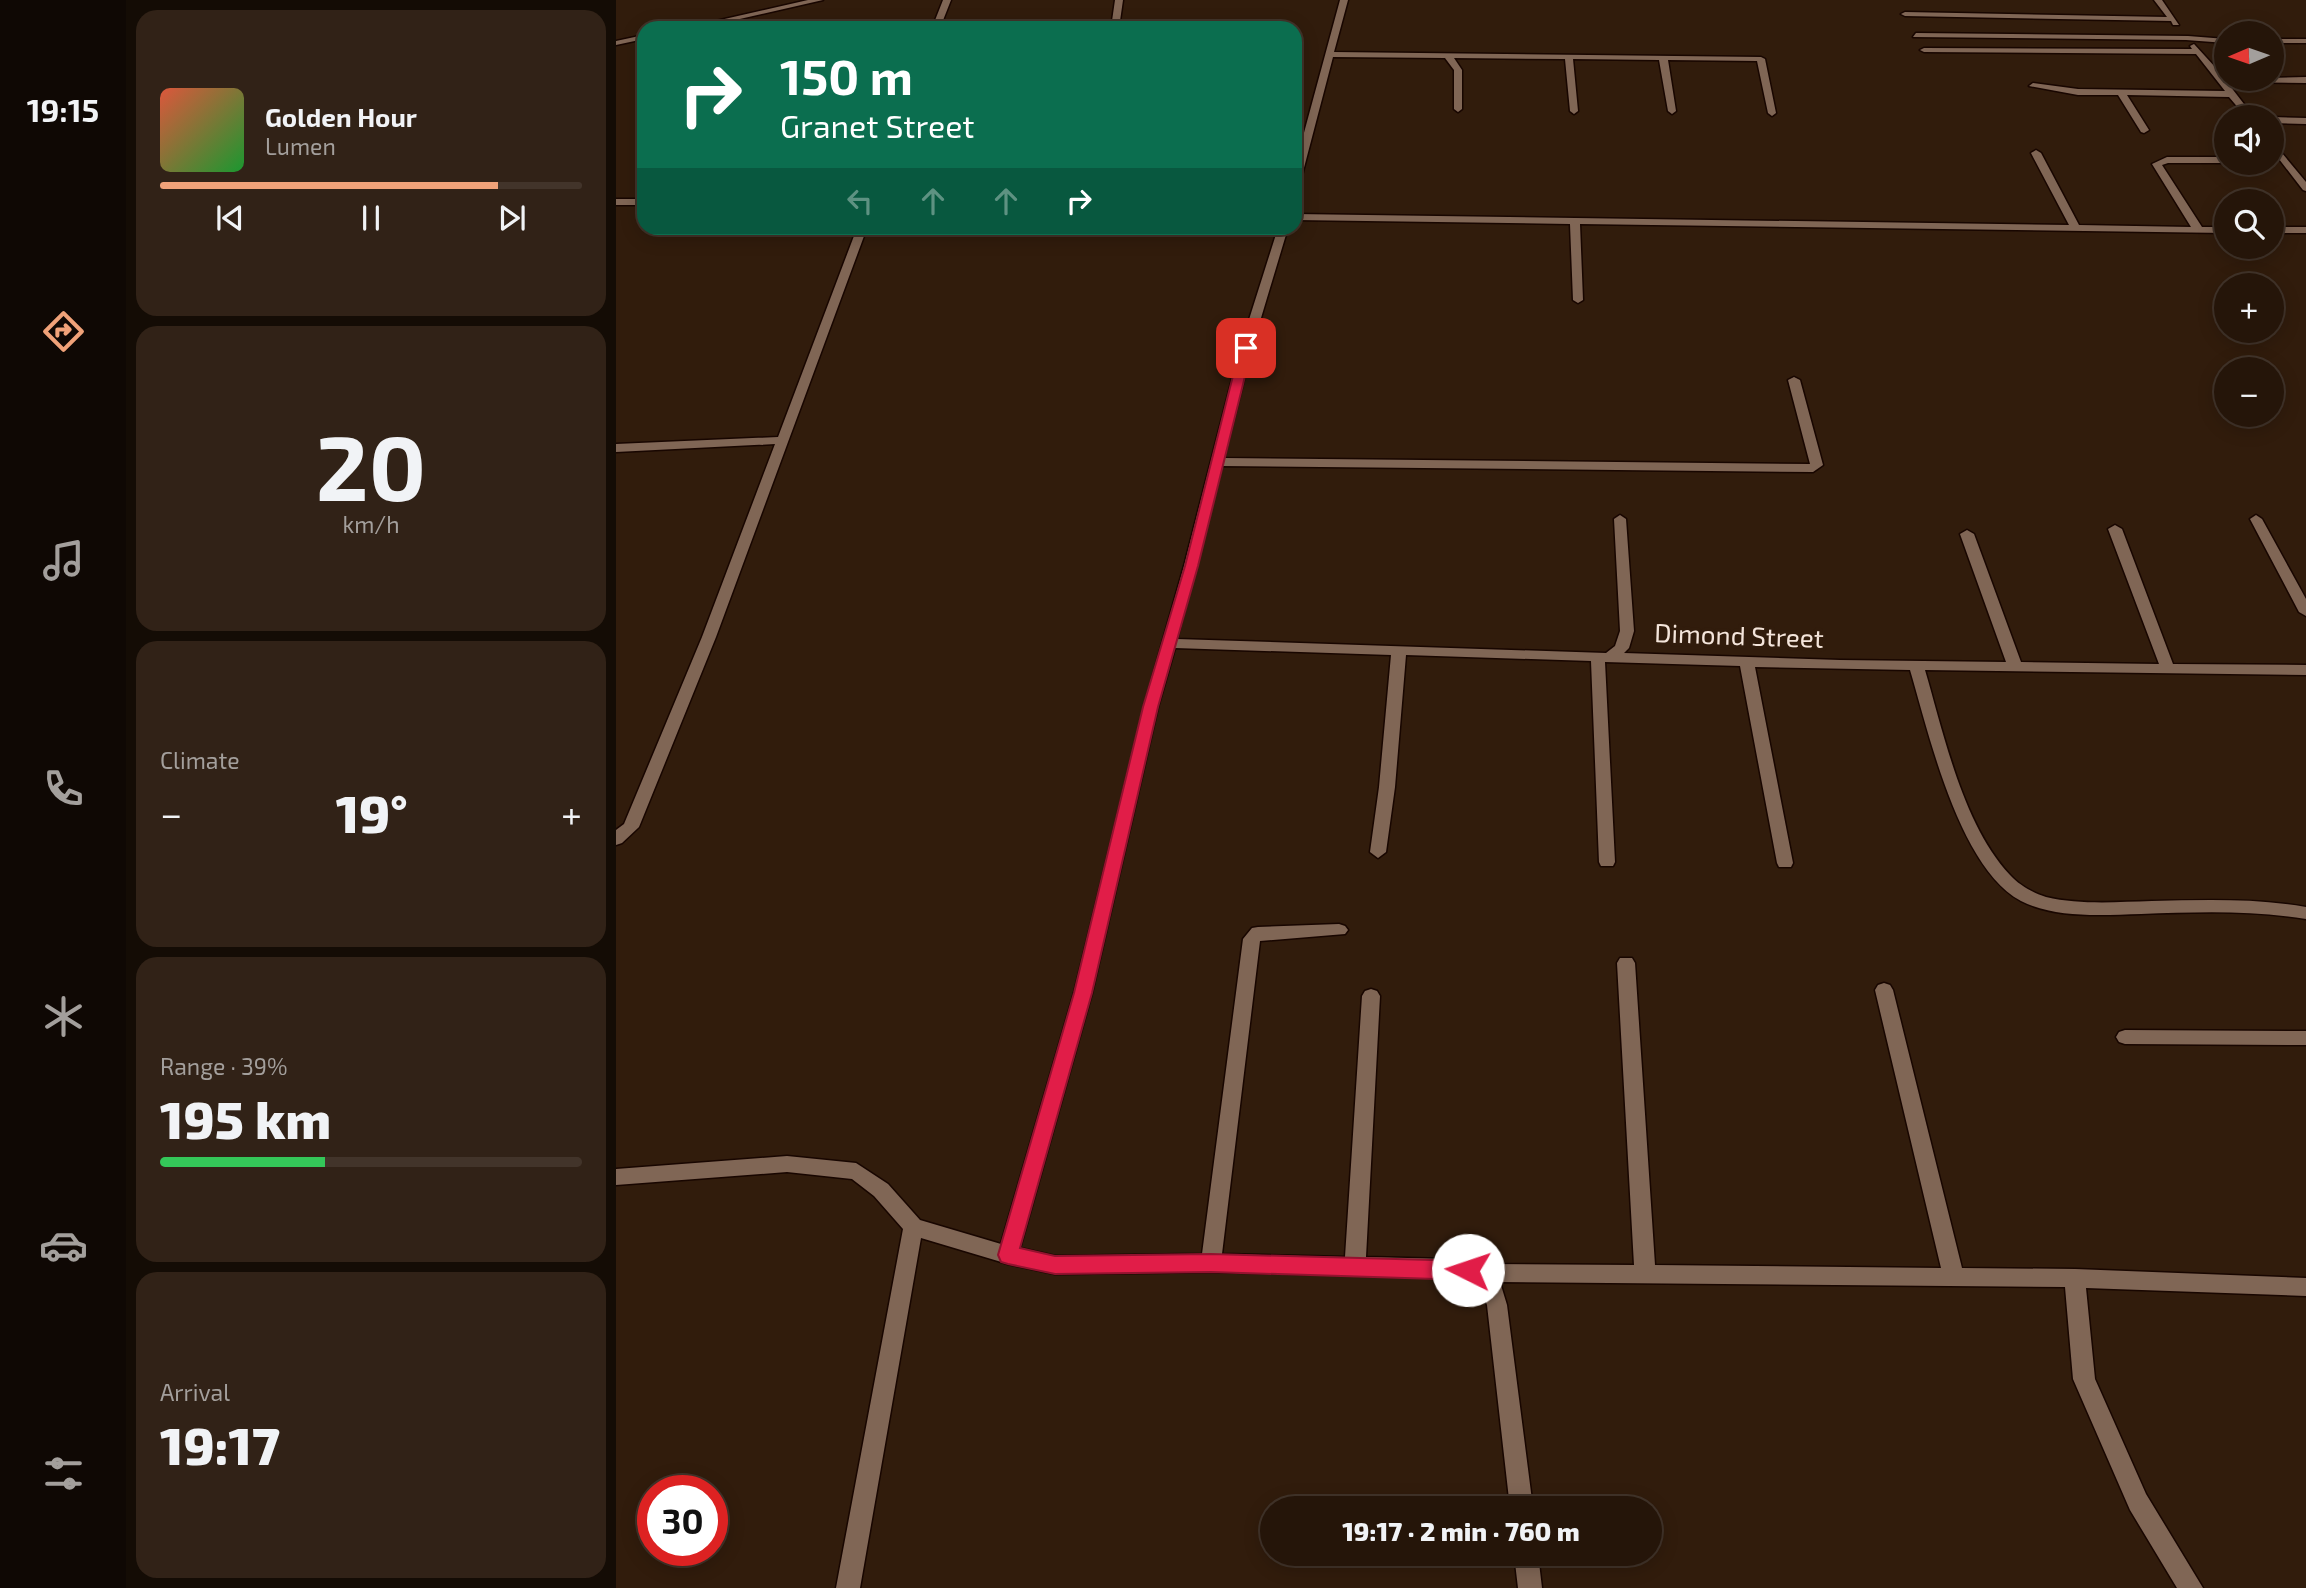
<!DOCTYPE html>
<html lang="en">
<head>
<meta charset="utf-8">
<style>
  :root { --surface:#251509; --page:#312217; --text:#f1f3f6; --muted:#a39f9c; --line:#42342a; --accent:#f0a279 }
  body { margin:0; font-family:"Exo 2",sans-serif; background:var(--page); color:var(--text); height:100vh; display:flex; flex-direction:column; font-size:26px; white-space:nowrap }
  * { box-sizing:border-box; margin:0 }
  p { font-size:23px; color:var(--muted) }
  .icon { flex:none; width:38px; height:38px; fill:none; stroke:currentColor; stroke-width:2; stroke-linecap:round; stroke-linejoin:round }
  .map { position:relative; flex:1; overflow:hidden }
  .drawer { display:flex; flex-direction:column; gap:10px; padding:10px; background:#140c05; width:490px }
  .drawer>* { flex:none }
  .guide { position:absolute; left:21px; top:21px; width:665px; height:214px; border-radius:21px; box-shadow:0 4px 18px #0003,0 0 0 2px var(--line); background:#0b6e4f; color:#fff; overflow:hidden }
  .needle { width:46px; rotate:268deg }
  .tools { position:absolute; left:1598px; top:21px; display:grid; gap:14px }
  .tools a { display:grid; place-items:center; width:70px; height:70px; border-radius:50%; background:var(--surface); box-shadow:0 4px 18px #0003,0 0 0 2px var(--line); font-size:35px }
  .speed { position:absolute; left:21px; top:1475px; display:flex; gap:14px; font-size:35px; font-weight:700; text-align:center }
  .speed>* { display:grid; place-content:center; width:91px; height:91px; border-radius:50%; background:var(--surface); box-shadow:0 4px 18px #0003,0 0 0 2px var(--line); line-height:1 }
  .speed .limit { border:10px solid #d22; background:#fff; color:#111 }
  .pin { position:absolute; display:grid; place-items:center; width:60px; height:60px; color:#fff; margin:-30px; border-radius:14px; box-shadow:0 4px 10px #0006 }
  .me { position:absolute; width:77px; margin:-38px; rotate:274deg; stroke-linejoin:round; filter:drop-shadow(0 0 5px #0008) }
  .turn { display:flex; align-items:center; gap:24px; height:147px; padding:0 28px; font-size:32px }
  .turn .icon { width:91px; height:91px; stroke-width:2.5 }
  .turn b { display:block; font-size:49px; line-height:60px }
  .lanes { display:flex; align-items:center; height:66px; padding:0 28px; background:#0003; justify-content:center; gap:35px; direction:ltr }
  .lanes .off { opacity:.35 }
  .big { font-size:52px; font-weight:800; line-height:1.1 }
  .drawer .widget { flex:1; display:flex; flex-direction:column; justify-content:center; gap:10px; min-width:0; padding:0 24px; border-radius:21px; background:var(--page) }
  .drawer .dial { align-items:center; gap:0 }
  .dial b { font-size:91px; line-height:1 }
  .song { display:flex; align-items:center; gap:21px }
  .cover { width:84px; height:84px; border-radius:10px; background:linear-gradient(135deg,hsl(10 70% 55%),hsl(130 70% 35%)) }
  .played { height:7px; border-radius:4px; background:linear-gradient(90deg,var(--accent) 80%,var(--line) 80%) }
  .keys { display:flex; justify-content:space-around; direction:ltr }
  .heat { display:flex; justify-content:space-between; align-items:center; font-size:38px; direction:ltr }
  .charge { height:10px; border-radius:5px; background:linear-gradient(90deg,#34c759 39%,var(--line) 0) }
  .trip { position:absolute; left:644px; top:1496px; width:402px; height:70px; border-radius:35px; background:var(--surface); box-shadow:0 4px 18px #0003,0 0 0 2px var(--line); font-weight:800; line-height:70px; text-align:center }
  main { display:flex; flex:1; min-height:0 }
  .tab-bar { display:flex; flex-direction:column; width:126px; justify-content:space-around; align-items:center; background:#0f0804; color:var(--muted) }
  .tab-bar .icon { width:49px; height:49px }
  .tab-bar .active { color:var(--accent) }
  .tab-bar b { font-size:32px; color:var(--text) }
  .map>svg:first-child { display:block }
</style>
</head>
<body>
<main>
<nav class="tab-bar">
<b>19:15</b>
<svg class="icon active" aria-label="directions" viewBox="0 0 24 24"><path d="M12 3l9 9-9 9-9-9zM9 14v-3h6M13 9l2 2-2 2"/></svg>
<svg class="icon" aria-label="music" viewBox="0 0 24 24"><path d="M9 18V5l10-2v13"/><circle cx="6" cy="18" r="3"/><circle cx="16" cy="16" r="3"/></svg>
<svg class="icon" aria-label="phone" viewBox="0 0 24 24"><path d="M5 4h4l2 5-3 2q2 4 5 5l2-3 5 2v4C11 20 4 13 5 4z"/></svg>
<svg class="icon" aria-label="climate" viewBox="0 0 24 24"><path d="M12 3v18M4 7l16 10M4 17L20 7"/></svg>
<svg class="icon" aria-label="car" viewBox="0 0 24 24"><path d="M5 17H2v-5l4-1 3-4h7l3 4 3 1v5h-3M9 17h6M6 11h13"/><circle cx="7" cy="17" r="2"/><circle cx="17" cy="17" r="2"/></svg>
<svg class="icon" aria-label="filters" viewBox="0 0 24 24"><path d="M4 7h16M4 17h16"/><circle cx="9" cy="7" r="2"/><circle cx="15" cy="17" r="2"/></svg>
</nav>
<section class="drawer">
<div class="widget">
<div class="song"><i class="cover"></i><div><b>Golden Hour</b><p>Lumen</p></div></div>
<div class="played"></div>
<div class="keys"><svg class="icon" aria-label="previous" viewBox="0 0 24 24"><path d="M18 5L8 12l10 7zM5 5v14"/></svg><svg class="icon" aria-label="pause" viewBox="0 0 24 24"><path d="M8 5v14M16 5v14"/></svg><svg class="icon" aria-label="next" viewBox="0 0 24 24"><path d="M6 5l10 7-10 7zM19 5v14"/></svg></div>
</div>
<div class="widget dial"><b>20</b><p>km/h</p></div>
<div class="widget"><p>Climate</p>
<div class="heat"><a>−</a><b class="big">19°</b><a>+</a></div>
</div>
<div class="widget"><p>Range · 39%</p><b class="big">195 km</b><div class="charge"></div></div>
<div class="widget"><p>Arrival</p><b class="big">19:17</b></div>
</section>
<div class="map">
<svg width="1690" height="1588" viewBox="0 0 1690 1588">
  <rect width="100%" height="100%" fill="#311c0c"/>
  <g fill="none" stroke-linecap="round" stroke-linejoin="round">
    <g stroke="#180600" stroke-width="3">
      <path id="street" d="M192,0h15l-123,28h-15z
        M327,0h8l-11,28h-8z
        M499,0h8l-4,28h-8z
        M724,0h8l-14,52 427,5 4,2 11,54 -4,3 -4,-3 -11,-52 -89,-1 8,51 -4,3 -4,-3 -9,-51 -86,-1 5,52 -4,3 -4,-3 -5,-52 -111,-1 8,12v39l-4,3 -4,-3v-39l-9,-12 -112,-1 -33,126 -5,3v-20z
        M1538,0h8l17,25h-6l-2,-4 -266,-5 -4,-2 4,-2 262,5z
        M1300,33l272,3 38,3v4l-40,-3 -273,-3z
        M28,35v4l-28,6v-4z
        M1656,39h34v4h-34z
        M1578,44l32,35 80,-2v6l-79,-1 27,35h-8l-17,-20 -102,-2 22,35 -5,3 -3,-1 -23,-37h-40l-49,-9 4,-3 45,6 147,2 -29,-37 -272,-2 -4,-2 4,-2 268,1 -2,-3z
        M1656,117l34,1v6l-34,-1z
        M1656,141l34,41v9l-3,-1 -31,-40z
        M1420,150l5,3 38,72 112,2 -39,-63 15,-7h59v6h-58l-6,2 40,62h24v6l-646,-9 3,76 -5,3 -5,-3 -3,-76 -275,-4v-6l774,11 -38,-72z
        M0,199h28v6h-28z
        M1656,227h34v6h-34z
        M241,228h10l-151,409 -77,190 -17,16 -6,2v-15l8,-6 78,-187 73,-193 -159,8v-8l162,-7z
        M662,228h10l-36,120 -28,110 586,6 -22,-84 6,-3 6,3 23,85 -10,7 -591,-6 -45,173 429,14 9,-7 5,-15 -6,-112 6,-4 6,4 8,112 -5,17 -5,5 216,7 166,2 -46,-128 7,-4 7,4 47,128 138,2 -51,-135 7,-4 7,4 51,135 133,1v10l-381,-5c19,65 38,155 85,205 9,10 23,18 36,22 34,8 71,5 106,4 51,-1 103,-3 154,6v12c-54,-9 -110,-7 -165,-5 -38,1 -85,5 -120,-13 -62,-33 -92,-167 -111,-231l-155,-3 38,196 -2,4h-12l-2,-4 -37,-197 -135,-4 10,200 -2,4h-12l-2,-4 -8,-201 -185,-6 -11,132 -9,65 -8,6 -8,-6 9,-65 12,-132 -216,-7 -17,59 -66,286 -72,255 35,8 147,-2 41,-315 9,-11 6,-1 81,-3 6,2 3,4 -3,4 -85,7 -38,313 123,3 17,-261 3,-5 6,-2 6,2 3,5 -14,261 83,2 37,5 148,1 -17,-302 3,-5h12l3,5 20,302 286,3 -66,-278 3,-5 6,-2 6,2 3,5 69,278 113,1 231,9v18l-220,-8 9,91 51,115 57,94h-26l-47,-78 -57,-131 -8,-92 -565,-5 7,23 26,203h-23l-23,-203 -9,-24 -29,-4 -238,-5 -156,2 -47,-10 -87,-26 -61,350h-24l67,-359 -29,-33 -22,-17 -65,-7 -171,13v-16l171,-13 69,7 32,21 32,36 81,24 73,-251 70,-286 40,-141 56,-218z
        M1640,515l6,4 44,80v17l-7,-4 -49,-93z
        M1509,1030l181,1v14l-181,-1 -6,-2 -3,-5 3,-5z
        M898,1554h24l4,34h-24z"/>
    </g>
    <use href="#street" fill="#806655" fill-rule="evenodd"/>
  </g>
  <path fill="#e11d48" stroke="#92132f" stroke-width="2" d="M630,345l6,3 -54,218 -40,141 -66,286 -72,255 35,8 156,-2 257,7 7,3 3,6 -3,7 -7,3 -257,-8 -156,2 -47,-10 -7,-2 -3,-7 76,-262 69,-286 42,-141 55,-218z"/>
  <g text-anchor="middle" stroke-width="7" stroke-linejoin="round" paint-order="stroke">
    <g font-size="26" fill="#f4e5db" stroke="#311c0c">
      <text transform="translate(1123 636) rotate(2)" y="9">Dimond Street</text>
    </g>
  </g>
</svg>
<div class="tools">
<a><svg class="needle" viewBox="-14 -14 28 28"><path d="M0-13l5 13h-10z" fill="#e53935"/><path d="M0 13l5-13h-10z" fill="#a39f9c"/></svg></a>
<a><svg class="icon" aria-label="sound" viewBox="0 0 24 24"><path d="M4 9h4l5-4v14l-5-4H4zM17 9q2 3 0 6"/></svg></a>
<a><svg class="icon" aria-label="search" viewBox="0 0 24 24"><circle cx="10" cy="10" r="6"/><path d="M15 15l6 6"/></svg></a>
<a>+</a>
<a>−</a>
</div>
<div class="speed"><div class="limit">30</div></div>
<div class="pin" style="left:630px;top:348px;background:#d93025"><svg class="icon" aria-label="arrive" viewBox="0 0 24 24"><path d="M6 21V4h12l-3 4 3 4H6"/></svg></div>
<svg class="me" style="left:852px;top:1270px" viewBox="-20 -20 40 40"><circle r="19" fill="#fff"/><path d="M0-13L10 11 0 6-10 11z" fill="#e11d48"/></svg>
<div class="trip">19:17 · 2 min · 760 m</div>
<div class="guide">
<div class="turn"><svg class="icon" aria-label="right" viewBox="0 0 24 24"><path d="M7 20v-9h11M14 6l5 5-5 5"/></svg><div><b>150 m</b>Granet Street</div></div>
<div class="lanes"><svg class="icon off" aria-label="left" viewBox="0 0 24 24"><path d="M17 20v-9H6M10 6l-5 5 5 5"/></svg><svg class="icon off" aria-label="ahead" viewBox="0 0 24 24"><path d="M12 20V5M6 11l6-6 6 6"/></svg><svg class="icon off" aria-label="ahead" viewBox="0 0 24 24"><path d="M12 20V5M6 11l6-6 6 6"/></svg><svg class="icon" aria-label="right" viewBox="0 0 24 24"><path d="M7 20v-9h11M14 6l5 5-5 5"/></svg></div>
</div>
</div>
</main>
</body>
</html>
